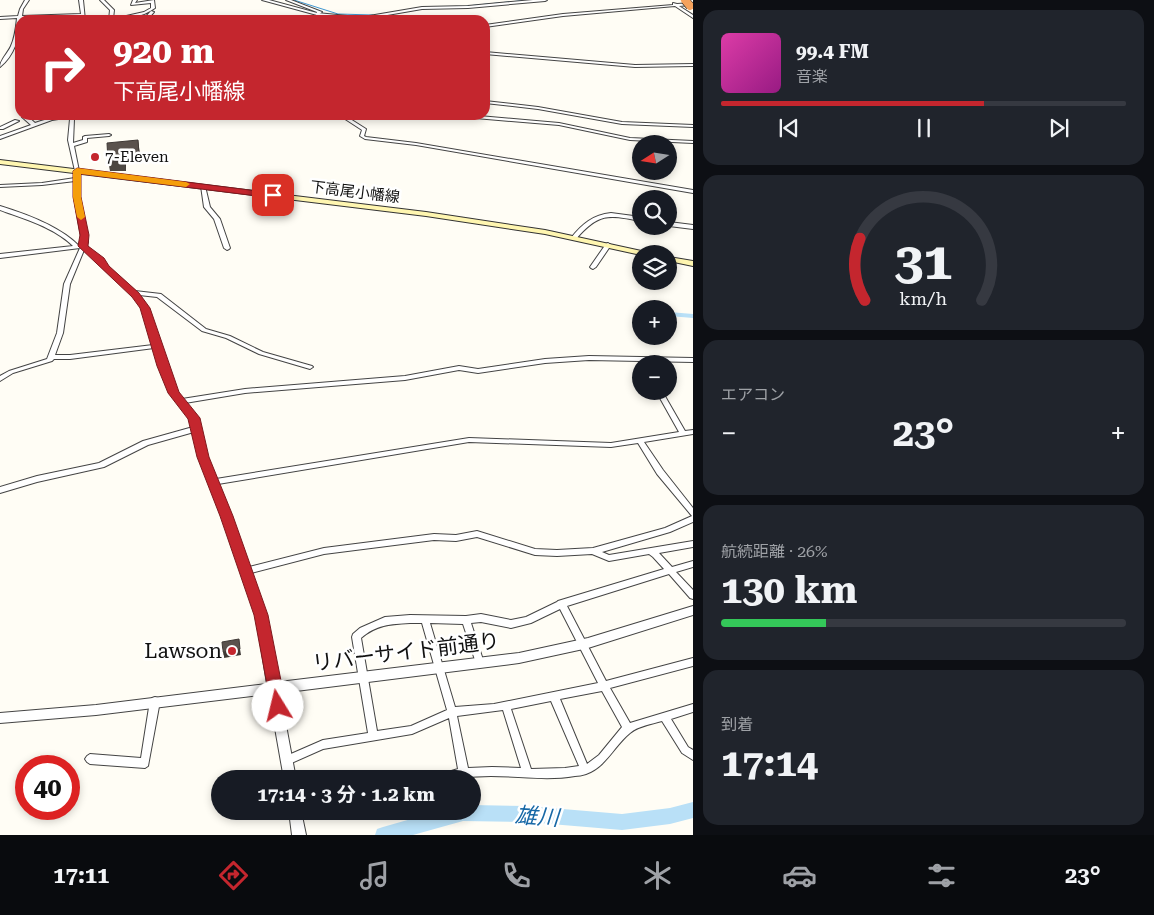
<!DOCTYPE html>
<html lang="ja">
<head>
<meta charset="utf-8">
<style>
  :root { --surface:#171b24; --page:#20242c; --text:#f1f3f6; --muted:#9ea1a6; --line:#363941; --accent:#c4262e }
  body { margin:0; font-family:"Roboto Serif","Noto Sans JP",serif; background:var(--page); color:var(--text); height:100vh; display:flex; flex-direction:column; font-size:19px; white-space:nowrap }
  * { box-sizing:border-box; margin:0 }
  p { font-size:16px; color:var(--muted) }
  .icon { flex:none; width:28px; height:28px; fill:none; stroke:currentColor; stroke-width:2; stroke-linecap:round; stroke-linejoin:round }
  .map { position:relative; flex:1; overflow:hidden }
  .sheet { display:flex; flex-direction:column; gap:10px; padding:10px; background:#0d0f14; width:461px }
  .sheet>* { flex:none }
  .top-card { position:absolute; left:15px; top:15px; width:475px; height:105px; border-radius:15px; box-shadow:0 2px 8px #0003; background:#c4262e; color:#fff; overflow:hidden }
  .needle { width:32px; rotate:258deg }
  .buttons { position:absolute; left:632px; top:135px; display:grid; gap:10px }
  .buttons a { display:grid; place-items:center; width:45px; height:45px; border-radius:50%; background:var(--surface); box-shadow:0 2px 8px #0003; font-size:25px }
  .speed { position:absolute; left:15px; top:755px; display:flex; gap:10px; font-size:25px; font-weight:700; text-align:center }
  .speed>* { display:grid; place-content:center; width:65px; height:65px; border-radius:50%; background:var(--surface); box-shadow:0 2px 8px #0003; line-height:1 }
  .speed .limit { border:8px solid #d22; background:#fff; color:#111 }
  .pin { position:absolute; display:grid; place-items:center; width:42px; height:42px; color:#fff; margin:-21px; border-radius:10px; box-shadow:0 2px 8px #0006 }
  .me { position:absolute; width:55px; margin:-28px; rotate:351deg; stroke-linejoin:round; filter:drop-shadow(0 0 4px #0008) }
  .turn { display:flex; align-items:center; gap:18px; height:105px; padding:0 15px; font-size:22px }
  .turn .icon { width:65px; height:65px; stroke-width:2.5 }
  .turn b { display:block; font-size:35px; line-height:42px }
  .big { font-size:38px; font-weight:700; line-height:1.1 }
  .sheet .widget { flex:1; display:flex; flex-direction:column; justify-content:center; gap:8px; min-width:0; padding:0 18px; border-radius:15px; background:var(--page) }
  .sheet .dial { align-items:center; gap:0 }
  .dial svg { height:130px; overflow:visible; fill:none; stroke:var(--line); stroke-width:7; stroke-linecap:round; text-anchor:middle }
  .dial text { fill:var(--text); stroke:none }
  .song { display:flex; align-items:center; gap:15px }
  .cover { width:60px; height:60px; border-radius:8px; background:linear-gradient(135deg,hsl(320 70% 55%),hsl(310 70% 35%)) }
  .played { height:5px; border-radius:2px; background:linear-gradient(90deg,var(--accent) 65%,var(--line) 65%) }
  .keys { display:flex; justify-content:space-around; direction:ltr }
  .heat { display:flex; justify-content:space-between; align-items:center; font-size:28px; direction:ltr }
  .charge { height:8px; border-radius:4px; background:linear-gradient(90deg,#34c759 26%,var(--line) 0) }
  .trip { position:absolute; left:211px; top:770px; width:270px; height:50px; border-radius:25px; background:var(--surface); box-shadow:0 2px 8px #0003; font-weight:700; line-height:50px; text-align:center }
  .tabs { display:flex; height:80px; justify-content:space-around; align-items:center; background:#090b0e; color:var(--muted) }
  .tabs .icon { width:35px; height:35px }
  .tabs .current { color:var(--accent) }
  .tabs b { font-size:22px; color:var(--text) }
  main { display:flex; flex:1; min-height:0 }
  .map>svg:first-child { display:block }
</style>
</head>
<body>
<main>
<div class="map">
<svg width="693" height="835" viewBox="0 0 693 835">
  <rect width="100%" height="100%" fill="#fffdf5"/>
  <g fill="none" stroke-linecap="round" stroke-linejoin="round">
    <path stroke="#3f96cf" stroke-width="1" d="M294,0l44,14 35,1
      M467,6l63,-6"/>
    <path fill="#b9e0f7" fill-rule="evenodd" d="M669,312l24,2v4l-24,-2z"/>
    <path fill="#b9e0f7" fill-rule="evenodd" d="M693,802v16l-23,6 -48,6 -95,-8 -64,-1 -50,14h-38l2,-6 6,-2 56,-16h33v-6l55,1 95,8 48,-6z"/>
    <g stroke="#444" stroke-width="2">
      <path id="minor" d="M25,0h4l-6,9 -1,7 59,-2 -2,-14h4l2,20h-4v-4l-60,2 -1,2c0,17 -6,36 -20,47 0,-7 8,-14 11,-21 4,-9 5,-18 6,-28l-17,1v-2l18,-1 2,-7z
        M100,0h4l10,10 -1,9 31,-7 7,-4v-5l-20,2 2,-5h4l-2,3 19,-3 1,8c-12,9 -31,12 -46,12l1,-10z
        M286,0h5l31,12 -4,3h-2l1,-3z
        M533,0h14l-2,1 -77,7 -46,1 -52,9 -2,2 -2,-1 3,-3 53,-9 46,-1z
        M673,3l4,1 15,-1 -1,2 -12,1 14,9v3l-18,-12 -112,10 -78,11v-2l78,-11 110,-9z
        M151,11l3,1 -7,8h-4z
        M485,52l150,13 58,-1v2l-58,1 -150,-13z
        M485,101l53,6 84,15 71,3v2l-71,-3 -84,-15 -53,-6z
        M23,115h3l9,8c14,-5 28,-8 43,-8l-4,4 -1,24 10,-3v-3l2,-1 24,-2 2,1 -2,1 -22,2v4l-13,4 5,25 1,26 8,45 -2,4 16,13 6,8 27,24 26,3 45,35 24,7 33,16 49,14 1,1 -3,2 -51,-15 -33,-16 -24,-7 -45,-34 -18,-2 9,13 18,58 11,26 5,7 63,-10 160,-13 54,-10 19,3 67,-10 44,-3 104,2v4l-104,-2 -44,3 -67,10 -19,-3 -54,10 -160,13 -60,10 11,13 3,10 2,2 -1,2 7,27 9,22 253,-41 142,5 68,-11 -23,-41h6l23,40 8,-1v4l-49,8 19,28 30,38v14l-23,10 -68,20 7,3 84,-14v6l-34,6 13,14 21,-6v6l-17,5 17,18v9l-3,-1 -21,-24 -102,32 39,75 87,-23v8l-83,22 20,35 63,-19v8l-22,7 17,28 5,3v10l-11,-7 -20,-32c-10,3 -24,5 -32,12 -16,13 -24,34 -44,41 -3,1 -8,2 -11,2 -28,5 -56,0 -84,0 -20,0 -39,3 -58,3l2,-3 23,-7 -9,-51 -37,16 -89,15 -36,16 -3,-2 -2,-3 2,-3 39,-17 45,-7 -16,-96 1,-3 7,-6 25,-11 25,-2 56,1 15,-2 30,6 15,-3 31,-15 1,-1 106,-32 -11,-12 -4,-3 -40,7 -17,-7 -35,2 -22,-1 -58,-18 -21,4 -22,-1 -110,14 -73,19 14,42 -1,3 -3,1 -3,-1 -1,-3 -34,-99 -24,-59 -5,-25 -46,13 -44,22 -67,15 -37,11v-6l37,-11 62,-13 44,-22 50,-14c-4,-16 -14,-20 -22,-33 -8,-14 -12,-31 -17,-46l-84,11h-16l-2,2 -39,12 -13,8v-5l9,-5 38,-12 10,-26 7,-49 16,-36 -80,10v-4l73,-8c-19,-19 -49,-27 -73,-36v-4c26,8 59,20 78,39h3l1,-3 -8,-45 1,-16 -33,4 -42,2v-2l42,-2 33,-5v-7l-7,-31 2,-21 1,-2 -19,3 -52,19v-3l31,-11 -9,-8zM84,250l14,11 6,8 30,27 8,12 11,37 -83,10h-15l8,-22 7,-49zM469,442l142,5 27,-4 19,31 35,42 -27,12 -72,20 -36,2 -22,-1 -58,-18 -21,4 -22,-1 -110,14 -75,19 -18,-51 -13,-32zM560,609l38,74 -104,21 -39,3 -25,-84 33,1 14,42 3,1 3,-1 1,-3 -13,-40 10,-1 30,6 20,-5zM410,623h12l25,87 -36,16 -34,5 -16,-93c15,-13 29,-14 49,-15zM602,691l20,36 -23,28 -12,9 -27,-65zM551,701l28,65 -14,2 -34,1 -20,-60zM503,710l18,58 -29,-1 -24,1 -11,-52z
        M339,115h5l22,14 -2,7 2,1 50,6 277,47v3l-277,-48 -51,-6 -5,-3 2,-6z
        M450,115h18l91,8 71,15 63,3v2l-63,-3 -71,-15 -107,-9z
        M15,120l4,1 -16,8h-3v-2z
        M201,185l4,1 5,21 10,12 10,29 -1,1 -2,1 -3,-2 -10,-29 -10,-12 -3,-21z
        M611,213l30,4v4c-32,-6 -42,-9 -65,18h-4l-1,-1c11,-14 22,-23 40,-25z
        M669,222l24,3v4l-24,-3z
        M608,243l3,2 -15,22 -3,2 -2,-1 -1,-1 16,-23z
        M155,697l3,1 2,3 -12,65 -3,2 -55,-4 -3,-2 -2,-3 2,-3 3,-2 51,4 9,-57 2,-3z"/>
    </g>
    <g stroke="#444" stroke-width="2">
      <path id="tertiary" d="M262,0h7l48,13 51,5 2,1 -6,1 -47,-5z
        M693,606v9l-105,33 -69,15 -239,30 16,86h-12l-15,-85 -173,21 -96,8v-10l96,-8 171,-21 -11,-69 1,-3 4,-2 4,2 1,3 13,67 240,-29 69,-15z
        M289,811h12l5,24h-14z"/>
    </g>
    <g stroke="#333" stroke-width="2">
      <path id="secondary" d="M0,160l426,52 119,18 101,22 4,2h-9v1l-96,-21 -119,-18 -426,-52z
        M669,257l24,4v5l-24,-5z"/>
    </g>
    <use href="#minor" fill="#fff" fill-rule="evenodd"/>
    <use href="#tertiary" fill="#fff" fill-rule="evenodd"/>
    <use href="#secondary" fill="#fff6b0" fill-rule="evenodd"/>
    <g stroke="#222" stroke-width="9" stroke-linecap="butt">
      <path id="motorway-bridge" d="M685,0l5,6"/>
    </g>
    <use href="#motorway-bridge" stroke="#f5a25d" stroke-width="8"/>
  </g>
  <path fill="#4d4742" d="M139,150l2,13 -15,1v7h-16l-2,-10z"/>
  <path fill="#3f3936" d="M138,140l3,23 -15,1v7l-2,-17z
    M240,649l1,6 -17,3 -1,-6z"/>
  <path fill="#5a524d" stroke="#3f3936" d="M138,140l1,13 -15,1 1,7h-17l-1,-18z
    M239,639l1,10 -17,3 -1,-10z"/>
  <path fill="#c4262e" stroke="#7f191e" d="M77,168l196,25 4,2 -4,3 -192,-24v23l8,38 -1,11 16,12 5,8 30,27 11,15 29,84 21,26 9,39 24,59 35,99 18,91 -2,5 -6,2 -5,-2 -2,-5 -17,-91 -34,-99 -23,-59 -9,-38 -20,-26 -11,-27 -17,-58 -8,-11 -54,-51 2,-11 -7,-38v-26z"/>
  <path fill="#f59e0b" d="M77,168l109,14 4,2 -4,3 -105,-13v23l4,20 -4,3 -4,-3 -4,-20v-26z"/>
  <g fill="#c4262e" stroke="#fff" stroke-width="2">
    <circle cx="95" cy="157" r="5"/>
    <circle cx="232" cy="651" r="5"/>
  </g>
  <g text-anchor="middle" stroke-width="5" stroke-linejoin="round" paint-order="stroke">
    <g font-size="15" fill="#111" stroke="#fff" text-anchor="start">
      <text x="105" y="162">7-Eleven</text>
    </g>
    <g font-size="15" fill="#111" stroke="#fff">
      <text transform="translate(355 192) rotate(7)" y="5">下高尾小幡線</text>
    </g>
    <g font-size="21" fill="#111" stroke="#fff" text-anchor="end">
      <text x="222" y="658">Lawson</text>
    </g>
    <g font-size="21" fill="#111" stroke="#fff">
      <text transform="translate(406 652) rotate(-7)" y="7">リバーサイド前通り</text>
    </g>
    <g font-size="22" font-style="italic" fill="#1768a6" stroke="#fff">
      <text transform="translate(537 816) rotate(4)" y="8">雄川</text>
    </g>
  </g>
</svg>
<div class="buttons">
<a><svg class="needle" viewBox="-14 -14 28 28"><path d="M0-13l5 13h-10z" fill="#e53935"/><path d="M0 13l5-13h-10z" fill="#9ea1a6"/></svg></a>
<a><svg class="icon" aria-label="search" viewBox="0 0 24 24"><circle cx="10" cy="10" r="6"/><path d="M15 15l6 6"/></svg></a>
<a><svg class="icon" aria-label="layers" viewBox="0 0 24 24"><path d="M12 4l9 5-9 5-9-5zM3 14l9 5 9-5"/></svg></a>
<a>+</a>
<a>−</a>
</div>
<div class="speed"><div class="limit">40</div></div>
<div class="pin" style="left:273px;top:195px;background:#d93025"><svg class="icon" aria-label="arrive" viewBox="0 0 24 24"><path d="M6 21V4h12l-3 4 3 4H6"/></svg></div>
<svg class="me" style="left:278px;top:706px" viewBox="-20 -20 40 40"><circle r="19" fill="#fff"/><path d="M0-13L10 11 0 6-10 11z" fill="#c4262e"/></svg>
<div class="trip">17:14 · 3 分 · 1.2 km</div>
<div class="top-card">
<div class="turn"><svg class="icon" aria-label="right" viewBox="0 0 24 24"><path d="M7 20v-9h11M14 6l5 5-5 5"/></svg><div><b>920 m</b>下高尾小幡線</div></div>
</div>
</div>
<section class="sheet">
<div class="widget">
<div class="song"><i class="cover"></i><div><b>99.4 FM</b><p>音楽</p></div></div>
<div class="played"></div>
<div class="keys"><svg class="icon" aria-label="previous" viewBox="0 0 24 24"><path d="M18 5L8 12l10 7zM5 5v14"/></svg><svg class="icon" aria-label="pause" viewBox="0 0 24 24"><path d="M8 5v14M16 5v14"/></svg><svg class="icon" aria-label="next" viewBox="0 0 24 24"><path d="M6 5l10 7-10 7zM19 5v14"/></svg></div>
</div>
<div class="widget dial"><svg viewBox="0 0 100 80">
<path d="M14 69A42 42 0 1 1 86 69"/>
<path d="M14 69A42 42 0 0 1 11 31" stroke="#c4262e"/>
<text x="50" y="56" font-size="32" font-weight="700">31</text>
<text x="50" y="72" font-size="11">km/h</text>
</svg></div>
<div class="widget"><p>エアコン</p>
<div class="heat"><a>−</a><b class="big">23°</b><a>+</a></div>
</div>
<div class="widget"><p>航続距離 · 26%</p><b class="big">130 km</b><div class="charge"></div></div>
<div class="widget"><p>到着</p><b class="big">17:14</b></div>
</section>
</main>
<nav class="tabs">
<b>17:11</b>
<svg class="icon current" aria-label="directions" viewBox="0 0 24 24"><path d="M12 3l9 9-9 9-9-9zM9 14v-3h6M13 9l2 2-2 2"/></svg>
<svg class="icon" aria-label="music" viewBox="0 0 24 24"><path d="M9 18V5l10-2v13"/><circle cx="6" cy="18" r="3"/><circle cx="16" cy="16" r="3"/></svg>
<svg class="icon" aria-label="phone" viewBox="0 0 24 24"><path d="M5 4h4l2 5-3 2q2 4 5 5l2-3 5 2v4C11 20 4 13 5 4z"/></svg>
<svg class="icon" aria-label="climate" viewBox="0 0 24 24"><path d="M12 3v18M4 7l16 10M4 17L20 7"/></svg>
<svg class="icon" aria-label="car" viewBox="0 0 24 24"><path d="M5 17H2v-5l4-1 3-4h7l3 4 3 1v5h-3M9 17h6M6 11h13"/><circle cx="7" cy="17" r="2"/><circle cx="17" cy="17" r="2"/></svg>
<svg class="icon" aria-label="filters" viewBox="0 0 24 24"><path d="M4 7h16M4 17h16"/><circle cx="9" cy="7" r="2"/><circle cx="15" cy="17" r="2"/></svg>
<b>23°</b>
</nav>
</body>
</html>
